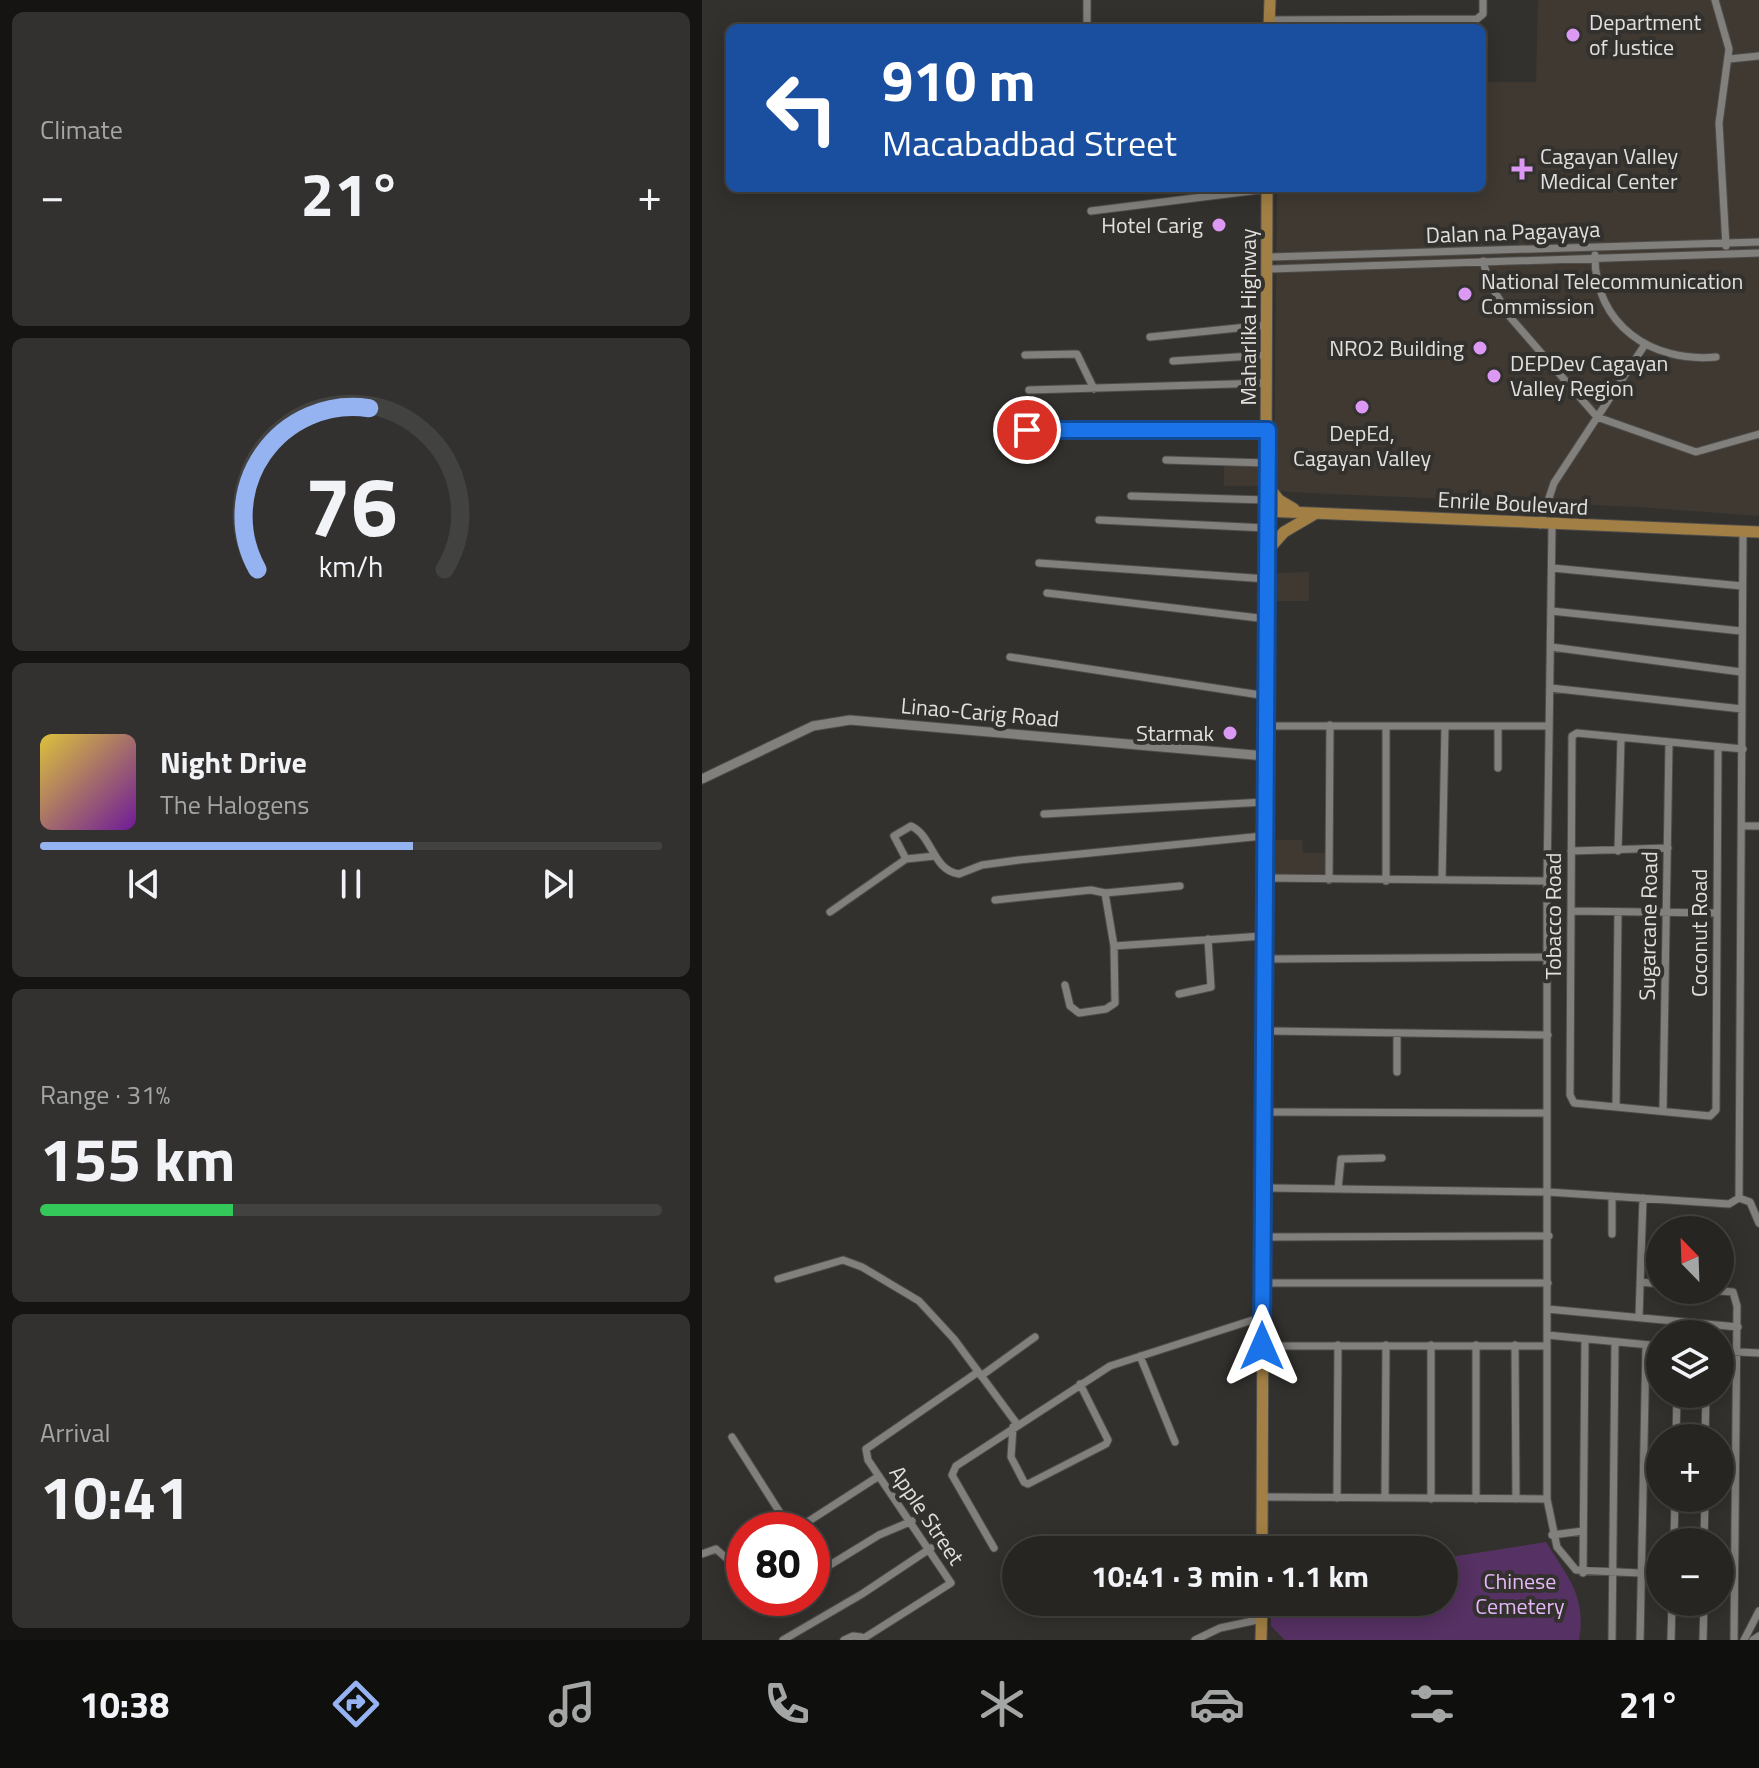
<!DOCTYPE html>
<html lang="en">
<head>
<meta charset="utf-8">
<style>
  :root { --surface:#262522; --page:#32312f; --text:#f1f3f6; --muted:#a4a5a5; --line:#424240; --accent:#95b2f1 }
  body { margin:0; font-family:"Titillium Web",sans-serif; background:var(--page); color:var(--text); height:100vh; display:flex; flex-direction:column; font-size:30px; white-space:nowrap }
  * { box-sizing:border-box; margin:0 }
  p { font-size:26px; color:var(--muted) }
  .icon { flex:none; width:44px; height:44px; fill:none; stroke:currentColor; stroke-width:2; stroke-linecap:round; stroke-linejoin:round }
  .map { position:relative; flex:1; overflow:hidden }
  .details { display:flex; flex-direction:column; gap:12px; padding:12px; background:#151413; width:702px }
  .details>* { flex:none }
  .hud { position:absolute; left:24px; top:24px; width:760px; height:168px; border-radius:12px; box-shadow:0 4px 20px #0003,0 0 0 2px var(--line); background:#1a4fa0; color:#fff; overflow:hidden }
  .needle { width:52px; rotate:337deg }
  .buttons { position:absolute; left:944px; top:1216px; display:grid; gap:16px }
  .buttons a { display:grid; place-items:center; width:88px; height:88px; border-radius:50%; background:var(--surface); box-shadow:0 4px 20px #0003,0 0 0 2px var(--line); font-size:40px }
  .speed { position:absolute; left:24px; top:1512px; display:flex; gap:16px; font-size:40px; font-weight:700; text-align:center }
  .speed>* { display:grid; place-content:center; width:104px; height:104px; border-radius:50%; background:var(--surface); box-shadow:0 4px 20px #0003,0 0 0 2px var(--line); line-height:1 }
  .speed .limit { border:12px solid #d22; background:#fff; color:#111 }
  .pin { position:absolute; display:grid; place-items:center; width:68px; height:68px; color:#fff; margin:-34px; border:4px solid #fff; border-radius:50%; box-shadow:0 2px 8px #0007 }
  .me { position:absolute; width:88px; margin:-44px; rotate:0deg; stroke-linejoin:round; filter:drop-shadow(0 0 6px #0008) }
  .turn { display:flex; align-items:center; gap:28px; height:168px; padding:0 24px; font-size:36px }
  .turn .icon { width:104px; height:104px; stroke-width:2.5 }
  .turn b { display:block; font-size:56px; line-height:68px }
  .big { font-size:60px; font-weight:700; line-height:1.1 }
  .details .tile { flex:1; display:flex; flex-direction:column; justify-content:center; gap:12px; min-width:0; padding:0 28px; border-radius:12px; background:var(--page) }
  .details .dial { align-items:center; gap:0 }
  .dial svg { height:208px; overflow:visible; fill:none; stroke:var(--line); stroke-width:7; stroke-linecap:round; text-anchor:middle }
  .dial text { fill:var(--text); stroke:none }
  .song { display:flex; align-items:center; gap:24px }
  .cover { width:96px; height:96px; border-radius:12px; background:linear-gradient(135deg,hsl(50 70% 55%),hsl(280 70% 35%)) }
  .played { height:8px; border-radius:4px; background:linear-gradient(90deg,var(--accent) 60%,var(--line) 60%) }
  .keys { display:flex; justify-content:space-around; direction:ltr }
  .heat { display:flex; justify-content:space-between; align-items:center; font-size:44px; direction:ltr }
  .charge { height:12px; border-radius:6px; background:linear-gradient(90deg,#34c759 31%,var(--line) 0) }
  .trip { position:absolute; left:300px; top:1536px; width:456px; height:80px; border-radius:40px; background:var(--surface); box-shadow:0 4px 20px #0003,0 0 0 2px var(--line); font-weight:700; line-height:80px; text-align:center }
  .dock { display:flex; height:128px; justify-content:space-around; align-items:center; background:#0f0f0e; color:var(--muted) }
  .dock .icon { width:56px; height:56px }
  .dock .active { color:var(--accent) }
  .dock b { font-size:36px; color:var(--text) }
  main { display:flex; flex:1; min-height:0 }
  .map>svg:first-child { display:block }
</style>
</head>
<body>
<main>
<section class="details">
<div class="tile"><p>Climate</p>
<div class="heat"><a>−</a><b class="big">21°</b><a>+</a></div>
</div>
<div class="tile dial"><svg viewBox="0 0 100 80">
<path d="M14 69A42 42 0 1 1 86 69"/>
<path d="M14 69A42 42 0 0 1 57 7" stroke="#95b2f1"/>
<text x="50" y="56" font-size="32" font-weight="700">76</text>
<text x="50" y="72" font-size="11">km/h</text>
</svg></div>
<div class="tile">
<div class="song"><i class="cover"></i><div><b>Night Drive</b><p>The Halogens</p></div></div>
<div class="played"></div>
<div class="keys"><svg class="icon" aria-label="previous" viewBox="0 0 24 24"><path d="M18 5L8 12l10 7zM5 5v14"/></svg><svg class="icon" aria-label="pause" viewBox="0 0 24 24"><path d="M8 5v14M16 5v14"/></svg><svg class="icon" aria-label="next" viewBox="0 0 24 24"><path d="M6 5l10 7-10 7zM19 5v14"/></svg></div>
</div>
<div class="tile"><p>Range · 31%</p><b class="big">155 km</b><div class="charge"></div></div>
<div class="tile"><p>Arrival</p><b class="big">10:41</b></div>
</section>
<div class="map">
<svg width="1057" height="1640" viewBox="0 0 1057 1640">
  <rect width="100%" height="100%" fill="#33312e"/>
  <path fill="#3f3932" d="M836,0h221v516l-121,-9 -329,-14 -30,-2 -5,-5 3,-298h205v-106h54z
    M522,464h35v22h-35z
    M607,572v29h-35v-28z
    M571,840h29l1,13h25v25h-55z"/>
  <path fill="#563163" d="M844,1542c21,34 41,54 33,98h-294l-14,-14v-24h173v-44z"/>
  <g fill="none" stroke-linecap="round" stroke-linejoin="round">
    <g stroke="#4e4d4b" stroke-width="9">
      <path id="minor" d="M1013,0l14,49 -10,74 7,123
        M568,20l207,-1 6,-5v-14
        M385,28v-28
        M1027,59l30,-3
        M389,211l176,-22
        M893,255c-1,70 57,108 121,102
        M566,257l491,-15
        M781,261l6,21 21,35 87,100 99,35 63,-18
        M566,269l491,-16
        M448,337l117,-12
        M323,355l52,-1 17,35
        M471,361l95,-6
        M327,390l238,-7
        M320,420l10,11 236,-1
        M464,460l100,3
        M429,496l135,4
        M397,520l167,8
        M838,525l14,-42 90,-137
        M850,525l-5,356v618l10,48 19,23 84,4
        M337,563l228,16
        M850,568l190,18
        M345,593l220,26
        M849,611l190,20
        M849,647l190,25
        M308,657l257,39
        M848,688l192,21
        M564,726h283
        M796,727v41
        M1016,747l-2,363 -6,6 -136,-13 -4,-8 2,-359 5,-3 166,16
        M342,814l221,-12
        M1040,826h17
        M869,851l97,-3
        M916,851l3,-113
        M204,859l29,-3
        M562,878l283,3
        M627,880l1,-155
        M740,880l3,-153
        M684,881v-155
        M403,893l75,-7
        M293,900l96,-10 14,3 9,53 1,57 -9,6 -27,4 -9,-7 -5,-21
        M869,911l146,2
        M128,912l76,-53 -12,-23 17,-10c22,10 21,44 48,48l23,-9 37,-5 244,-24
        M412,946l149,-10
        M560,959l286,-2
        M477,994l32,-7 -3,-48
        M561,1031l285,4
        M695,1072v-39
        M914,1107l2,-195
        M961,1110l6,-367
        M560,1112l285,1
        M561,1188l285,4 181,12 10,-6 4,-666
        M636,1189l3,-30 41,-1
        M910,1196v38
        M1037,1198l11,4 9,21
        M561,1237l286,-1
        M76,1279l65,-19 19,7 57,34 35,38 63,85
        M938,1282l20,2
        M560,1283h286
        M1004,1290l27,2 4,14 -3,334
        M845,1309l191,18
        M937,1317l4,-119
        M845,1335l113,11
        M774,1345v154
        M813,1345l1,154
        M560,1346h285
        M1018,1351l39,2
        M438,1356l35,86
        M279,1376l54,-39
        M311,1427l-2,30 13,25 4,2 78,-40 2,-4 -28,-56
        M30,1437l59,93
        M974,1438l1,-44
        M1003,1438l1,-44
        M559,1497l286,2
        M635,1498l1,-153
        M683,1498l1,-153
        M729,1499v-154
        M93,1530l84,-54
        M850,1535l31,-4
        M972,1542l1,-44
        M1002,1542l1,-44
        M292,1548l-42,-73 4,-9 154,-100 152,-49
        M0,1554l14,-5 18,16 10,-4
        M881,1573l2,-234
        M1018,1575h14
        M110,1576l67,-41 33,-14
        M81,1640l79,-46 69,-46
        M142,1640l9,-4 8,1
        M159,1640l90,-57 -83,-123 -2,-11 112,-77
        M493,1640l25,-12 42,-9
        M910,1640l3,-298
        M938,1640l6,-295
        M969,1640l1,-38
        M1001,1640l1,-38
        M1042,1640l15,-29
        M1051,1640l6,-4"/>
    </g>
    <g stroke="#4e4d4b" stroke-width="11">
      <path id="secondary" d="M0,779l111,-53 37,-6 416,36"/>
    </g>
    <g stroke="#4e4d4b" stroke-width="13">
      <path id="trunk" d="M567,28l1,-28
        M564,484l13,16 15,9
        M564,511l493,21
        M565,551l17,-19 29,-17
        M560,1550l5,-1362
        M559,1640l1,-38"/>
    </g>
    <use href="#minor" stroke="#82807d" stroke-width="7"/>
    <use href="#secondary" stroke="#82807d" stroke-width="9"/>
    <use href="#trunk" stroke="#a27f44" stroke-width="11"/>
  </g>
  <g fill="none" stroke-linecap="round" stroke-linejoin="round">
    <g stroke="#114b97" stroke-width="20">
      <path id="route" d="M325,430h241l-6,916"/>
    </g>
    <use href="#route" stroke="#1a73e8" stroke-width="14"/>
  </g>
  <g fill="#dc99f4" stroke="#33312e" stroke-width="3">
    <circle cx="871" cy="35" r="8"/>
    <path d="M816 157h8v8h8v8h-8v8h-8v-8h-8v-8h8z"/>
    <circle cx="517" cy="225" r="8"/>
    <circle cx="763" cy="294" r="8"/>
    <circle cx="778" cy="348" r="8"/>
    <circle cx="792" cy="376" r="8"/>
    <circle cx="660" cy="407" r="8"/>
    <circle cx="528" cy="733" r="8"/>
  </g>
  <g text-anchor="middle" stroke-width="8" stroke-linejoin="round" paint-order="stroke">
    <g font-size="22" fill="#e1e0de" stroke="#33312e" text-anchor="start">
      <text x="887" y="30">Department<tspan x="887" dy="25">of Justice</tspan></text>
      <text x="838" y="164">Cagayan Valley<tspan x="838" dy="25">Medical Center</tspan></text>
      <text x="501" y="233" text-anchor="end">Hotel Carig</text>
      <text x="779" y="289">National Telecommunication<tspan x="779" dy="25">Commission</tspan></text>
      <text x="762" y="356" text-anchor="end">NRO2 Building</text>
      <text x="808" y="371">DEPDev Cagayan<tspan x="808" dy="25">Valley Region</tspan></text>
      <text x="660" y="441" text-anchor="middle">DepEd,<tspan x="660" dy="25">Cagayan Valley</tspan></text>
      <text x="512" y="741" text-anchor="end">Starmak</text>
    </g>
    <g font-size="22" fill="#e1e0de" stroke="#33312e">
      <text transform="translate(811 232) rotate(-2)" y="8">Dalan na Pagayaya</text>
      <text transform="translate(546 317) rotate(-90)" y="8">Maharlika Highway</text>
      <text transform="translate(811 503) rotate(3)" y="8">Enrile Boulevard</text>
      <text transform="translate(278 712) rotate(5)" y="8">Linao-Carig Road</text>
      <text transform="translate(851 916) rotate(-90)" y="8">Tobacco Road</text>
      <text transform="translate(946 926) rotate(-89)" y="8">Sugarcane Road</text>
      <text transform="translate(997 933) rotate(-90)" y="8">Coconut Road</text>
      <text transform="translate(225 1515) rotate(56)" y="8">Apple Street</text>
    </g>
    <g font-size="22" fill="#e6b7f7" stroke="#33312e">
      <text x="818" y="1589">Chinese<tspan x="818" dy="25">Cemetery</tspan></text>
    </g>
  </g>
</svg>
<div class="buttons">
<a><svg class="needle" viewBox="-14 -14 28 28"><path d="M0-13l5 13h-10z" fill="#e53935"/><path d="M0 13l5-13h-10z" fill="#a4a5a5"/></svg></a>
<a><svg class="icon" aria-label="layers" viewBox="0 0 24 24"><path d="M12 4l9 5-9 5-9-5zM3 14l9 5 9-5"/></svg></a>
<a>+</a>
<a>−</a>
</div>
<div class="speed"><div class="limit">80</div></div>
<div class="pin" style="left:325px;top:430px;background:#d93025"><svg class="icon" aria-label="arrive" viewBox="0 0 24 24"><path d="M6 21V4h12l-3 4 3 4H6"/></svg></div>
<svg class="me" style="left:560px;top:1346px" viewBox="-20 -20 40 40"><path d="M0-17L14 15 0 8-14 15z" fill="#1a73e8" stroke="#fff" stroke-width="4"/></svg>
<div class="trip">10:41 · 3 min · 1.1 km</div>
<div class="hud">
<div class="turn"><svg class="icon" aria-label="left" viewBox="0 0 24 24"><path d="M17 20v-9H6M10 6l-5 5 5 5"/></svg><div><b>910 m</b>Macabadbad Street</div></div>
</div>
</div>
</main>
<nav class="dock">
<b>10:38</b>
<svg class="icon active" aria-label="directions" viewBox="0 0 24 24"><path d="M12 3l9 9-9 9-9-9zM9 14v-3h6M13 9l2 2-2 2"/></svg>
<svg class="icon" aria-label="music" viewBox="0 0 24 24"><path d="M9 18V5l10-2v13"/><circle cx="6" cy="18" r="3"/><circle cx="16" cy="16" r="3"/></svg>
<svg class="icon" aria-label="phone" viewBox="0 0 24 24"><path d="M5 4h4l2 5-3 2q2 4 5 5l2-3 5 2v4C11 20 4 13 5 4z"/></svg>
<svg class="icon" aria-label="climate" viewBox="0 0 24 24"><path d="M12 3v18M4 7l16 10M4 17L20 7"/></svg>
<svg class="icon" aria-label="car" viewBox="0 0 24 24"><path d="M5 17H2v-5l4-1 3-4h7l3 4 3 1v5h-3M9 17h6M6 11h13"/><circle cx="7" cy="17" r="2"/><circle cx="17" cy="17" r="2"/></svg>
<svg class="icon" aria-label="filters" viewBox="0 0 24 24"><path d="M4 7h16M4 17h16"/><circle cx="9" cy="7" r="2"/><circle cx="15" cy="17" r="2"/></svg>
<b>21°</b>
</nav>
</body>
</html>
